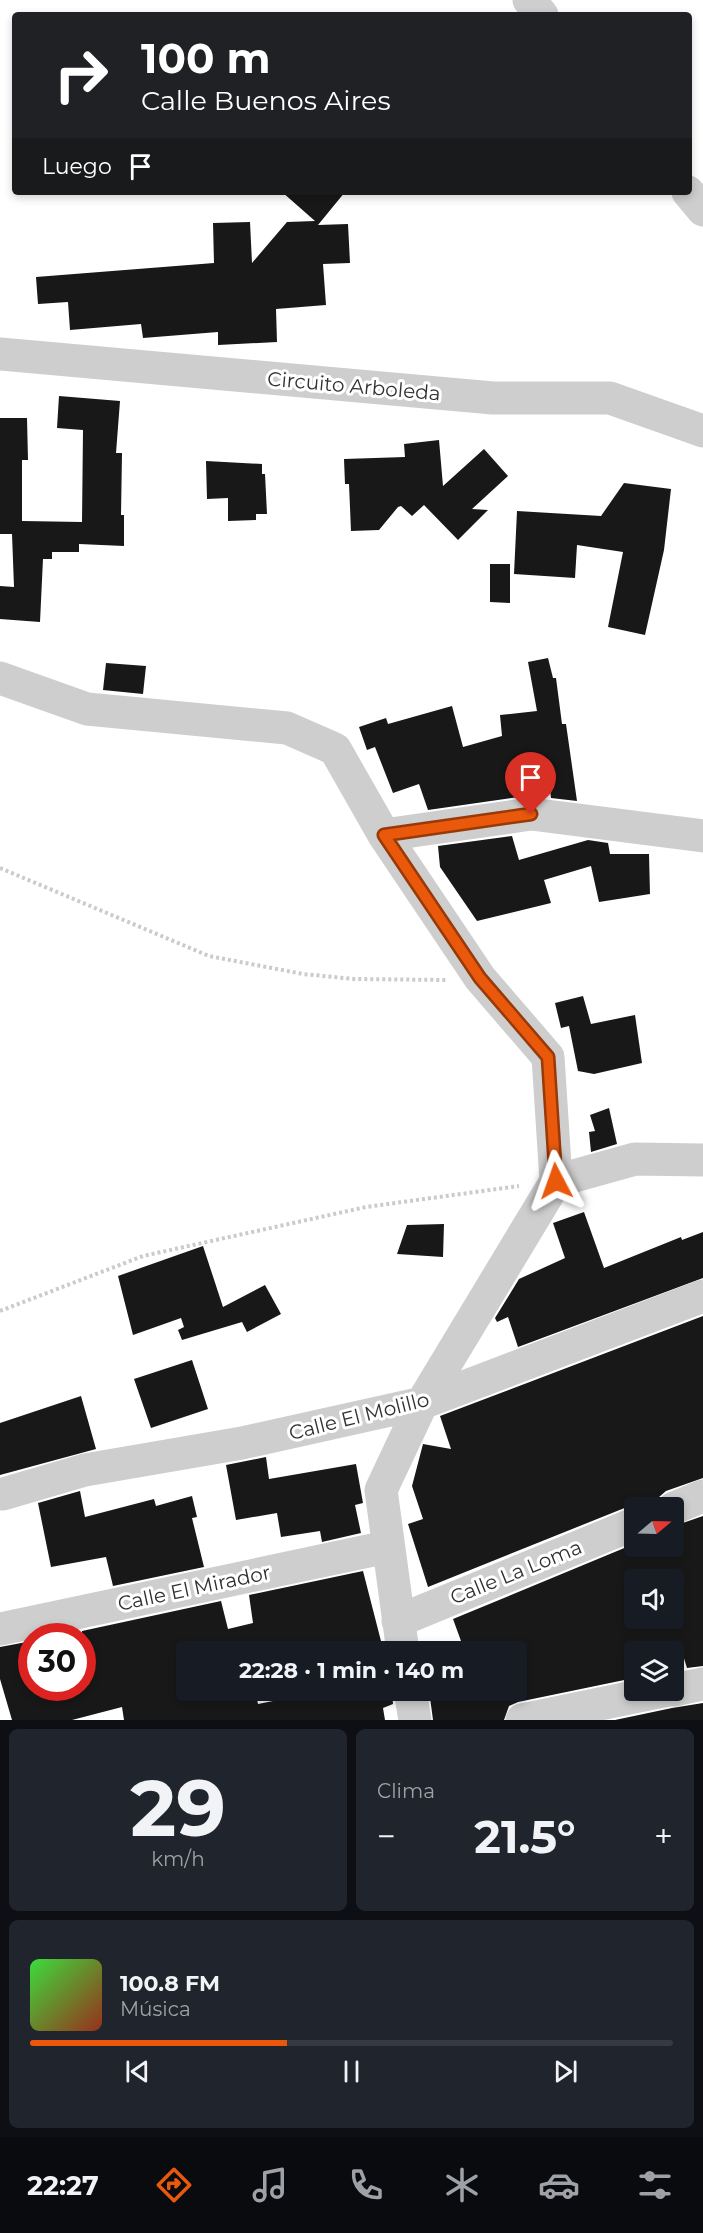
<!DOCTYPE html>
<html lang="es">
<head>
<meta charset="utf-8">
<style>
  :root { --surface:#171b24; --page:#20242c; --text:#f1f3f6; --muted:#9ea1a6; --line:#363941; --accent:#ea580c }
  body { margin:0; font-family:Montserrat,sans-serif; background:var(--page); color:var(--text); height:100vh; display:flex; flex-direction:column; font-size:22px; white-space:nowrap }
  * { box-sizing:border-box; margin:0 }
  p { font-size:20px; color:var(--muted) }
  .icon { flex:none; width:33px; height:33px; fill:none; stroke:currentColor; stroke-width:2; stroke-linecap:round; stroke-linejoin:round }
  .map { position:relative; height:1720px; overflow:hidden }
  .details { display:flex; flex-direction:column; gap:9px; padding:9px; background:#0d0f14; flex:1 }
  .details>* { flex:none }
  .banner { position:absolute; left:12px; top:12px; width:680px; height:183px; border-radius:6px; box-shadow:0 3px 9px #0003; background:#202124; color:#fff; overflow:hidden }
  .needle { width:39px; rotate:71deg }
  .fabs { position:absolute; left:624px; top:1497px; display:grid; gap:12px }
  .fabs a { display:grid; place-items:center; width:60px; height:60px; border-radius:6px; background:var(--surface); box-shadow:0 3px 9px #0003; font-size:30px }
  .speed { position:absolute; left:18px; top:1623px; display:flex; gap:12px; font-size:30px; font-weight:700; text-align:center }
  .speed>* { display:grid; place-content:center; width:78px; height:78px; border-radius:50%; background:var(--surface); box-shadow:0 3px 9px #0003; line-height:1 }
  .speed .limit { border:9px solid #d22; background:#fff; color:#111 }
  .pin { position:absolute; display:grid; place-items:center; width:51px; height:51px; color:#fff; margin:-62px -26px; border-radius:50% 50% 50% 0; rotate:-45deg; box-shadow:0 0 6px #0007 }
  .pin .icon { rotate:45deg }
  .me { position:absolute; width:66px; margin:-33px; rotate:356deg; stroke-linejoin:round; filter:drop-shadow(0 0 4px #0008) }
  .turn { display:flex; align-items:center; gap:21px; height:126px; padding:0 30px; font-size:27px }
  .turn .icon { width:78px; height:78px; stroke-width:2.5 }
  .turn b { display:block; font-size:42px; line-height:51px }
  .then { display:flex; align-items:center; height:57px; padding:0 30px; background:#0003; gap:12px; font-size:22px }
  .big { font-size:45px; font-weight:700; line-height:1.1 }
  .details .widget { flex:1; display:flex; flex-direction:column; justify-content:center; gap:9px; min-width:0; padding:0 21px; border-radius:9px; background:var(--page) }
  .details .dial { align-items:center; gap:0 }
  .dial b { font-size:78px; line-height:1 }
  .song { display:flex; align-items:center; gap:18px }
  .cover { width:72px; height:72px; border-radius:9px; background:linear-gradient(135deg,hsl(120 70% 55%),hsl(10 70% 35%)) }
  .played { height:6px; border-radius:3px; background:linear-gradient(90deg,var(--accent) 40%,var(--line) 40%) }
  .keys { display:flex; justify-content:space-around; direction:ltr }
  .heat { display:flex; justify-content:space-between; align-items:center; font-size:33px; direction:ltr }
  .details .tiles { flex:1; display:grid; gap:9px; grid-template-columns:1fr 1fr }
  .widget:last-child { grid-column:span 2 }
  .trip { position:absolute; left:176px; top:1641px; width:351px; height:60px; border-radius:6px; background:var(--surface); box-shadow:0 3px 9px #0003; font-weight:700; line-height:60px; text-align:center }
  .tab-bar { display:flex; height:96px; justify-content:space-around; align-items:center; background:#090b0e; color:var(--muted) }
  .tab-bar .icon { width:42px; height:42px }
  .tab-bar .on { color:var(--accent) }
  .tab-bar b { font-size:27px; color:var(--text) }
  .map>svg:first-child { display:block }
</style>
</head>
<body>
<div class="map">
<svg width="703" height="1720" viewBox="0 0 703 1720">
  <rect width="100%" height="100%" fill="#fff"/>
  <path fill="#181818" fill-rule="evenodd" d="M282,192h63l-27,33 30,-1 2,39 -27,1 3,41 -50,4 1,33 -59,3v-13l-75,6 -2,-14 -71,6 -2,-28 -30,2 -2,-27 178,-14 -1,-40 37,-1 2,41 35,-41 28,-1z
    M59,396l61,5 -4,52h6l-1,62h3v31l-45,-2v8h-27v7h-9l-3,63 -40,-3v-33l14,1 -2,-53h-12v-116h27l1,42h-6v61l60,1 1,-92 -26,-2z
    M439,440l4,46 41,-37 24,27 -36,33 16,1 -30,30 -34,-35 -12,11 -11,-10 -3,1 -19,23 -28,1 -2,-47h-4l-1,-25 61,-2 -1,-13z
    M206,461l56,3v10h3l2,40h-11v6l-28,1v-23l-21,1z
    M624,483l47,6 -7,61 -19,85 -37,-8 15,-75 -46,-7 -2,33 -61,-4 3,-63 84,5z
    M490,564h20v39l-20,-1z
    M548,658l5,20h3l6,46h4l11,77 -26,-3 -1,-9 -18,6 -104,15 -9,-26 -26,9 -18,-46 -8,3 -8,-23 27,-9 2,6 64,-18 11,41 39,-11 -2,-21 37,-4 -9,-49z
    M106,663l40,3 -3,28 -40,-4z
    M512,836l7,24 69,-20 20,3 2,11h39l1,40 -51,8 -8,-36 -47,14 7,23 -74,18 -37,-54 -2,-21z
    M583,996l8,28 44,-9 7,48 -48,11 -16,-3 -9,-45 -8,2 -6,-25z
    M609,1108l8,36 -26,8 -2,-20 6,-1 -5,-16z
    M584,1212l20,56 77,-31 1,3 21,-8v46l-185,69 -10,-30 -11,5 -2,-4 24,-39 46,-21 -12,-35z
    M444,1224l-1,33 -46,-3 10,-29z
    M203,1246l20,61 42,-22 16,29 -34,18 -5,-10 -60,18 -4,-10 6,-3 -3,-9 -48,17 -15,-59z
    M703,1316v162l-37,13 -7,6 -3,11 -29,-1 -199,80 -20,-63 15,-5 -11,-33 11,-42 28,5 -11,-33z
    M192,1360l16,49 -57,19 -17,-49z
    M81,1396l15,53 -96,26v-52z
    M266,1457l3,22 87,-15 7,39 -8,2 6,28 -39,9 -2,-11 -39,6 -4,-24 -41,7 -10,-55z
    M80,1491l5,26 69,-18 2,7 36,-10 5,21 -5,1 12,49 -91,19 -7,-29 -55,10 -13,-64z
    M703,1516v150l-16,2 -5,-16h-48v26l-116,24 -9,4 -5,14h-71l-4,-30h87v-38h-83l28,-11 -8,-22 181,-75v2h40v-20zM634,1580h40v38h-40z
    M363,1571l19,74 -27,7h-169v38h69l3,14 40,-8 -1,-6h95l1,14 -10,4 2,12h-261l-2,-13 -50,13h-60l-12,-41v-32l32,-6v47h50v-57l139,-30 7,28 25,-6 -4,-28z
    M703,1703v17h-88l57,-12z"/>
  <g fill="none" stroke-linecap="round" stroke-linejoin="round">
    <path stroke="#cbcbcb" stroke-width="4" stroke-dasharray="3 3" stroke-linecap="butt" d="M0,868l209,88 94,18 51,5 92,1
      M0,1311l143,-55 223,-49 153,-21"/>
    <path stroke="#cecece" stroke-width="33" d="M529,0l13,15
      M688,192l15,18
      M0,354l493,44h117l93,33
      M0,678l87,31 200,19 48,21 49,86 96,143 68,79 8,124
      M384,835l147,-21 172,22
      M556,1181l79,-22 68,1
      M3,1494l82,-24 157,-27 180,-40 281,-107
      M674,1508l29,-12
      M398,1621l236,-97
      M0,1629l387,-82
      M403,1652l-22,-162 41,-87 134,-222
      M410,1690l5,30
      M674,1690l29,-6
      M522,1720l146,-30"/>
  </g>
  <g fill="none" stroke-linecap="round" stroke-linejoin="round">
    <g stroke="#983908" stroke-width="15">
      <path id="route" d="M531,814l-147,21 96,143 68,79 8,124"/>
    </g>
    <use href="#route" stroke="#ea580c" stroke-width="10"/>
  </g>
  <g text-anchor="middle" stroke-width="6" stroke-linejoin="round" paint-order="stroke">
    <g font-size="20" fill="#313131" stroke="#fff">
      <text transform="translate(354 386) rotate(5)" y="7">Circuito Arboleda</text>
      <text transform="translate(359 1416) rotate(-14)" y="7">Calle El Molillo</text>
      <text transform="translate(516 1572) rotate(-22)" y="7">Calle La Loma</text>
      <text transform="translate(194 1588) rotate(-12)" y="7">Calle El Mirador</text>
    </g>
  </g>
</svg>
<div class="fabs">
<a><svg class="needle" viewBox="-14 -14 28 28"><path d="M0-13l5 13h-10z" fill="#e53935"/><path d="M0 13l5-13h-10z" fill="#9ea1a6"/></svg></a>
<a><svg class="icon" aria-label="sound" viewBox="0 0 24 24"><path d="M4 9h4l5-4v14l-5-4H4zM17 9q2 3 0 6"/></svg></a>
<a><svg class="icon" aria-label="layers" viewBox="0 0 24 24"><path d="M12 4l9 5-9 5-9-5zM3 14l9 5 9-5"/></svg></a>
</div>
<div class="speed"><div class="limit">30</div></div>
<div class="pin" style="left:531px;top:814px;background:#d93025"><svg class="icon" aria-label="arrive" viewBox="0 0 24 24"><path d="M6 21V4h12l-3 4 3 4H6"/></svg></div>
<svg class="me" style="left:556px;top:1181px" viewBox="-20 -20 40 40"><path d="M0-17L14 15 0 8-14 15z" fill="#ea580c" stroke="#fff" stroke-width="4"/></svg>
<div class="trip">22:28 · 1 min · 140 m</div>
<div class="banner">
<div class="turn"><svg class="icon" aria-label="right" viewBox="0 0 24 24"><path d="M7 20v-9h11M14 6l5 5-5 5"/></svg><div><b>100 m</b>Calle Buenos Aires</div></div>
<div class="then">Luego<svg class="icon" aria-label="arrive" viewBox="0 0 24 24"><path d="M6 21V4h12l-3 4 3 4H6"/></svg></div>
</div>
</div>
<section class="details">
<div class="tiles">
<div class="widget dial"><b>29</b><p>km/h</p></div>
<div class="widget"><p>Clima</p>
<div class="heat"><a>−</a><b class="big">21.5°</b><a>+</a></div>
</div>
<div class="widget">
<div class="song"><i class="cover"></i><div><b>100.8 FM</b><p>Música</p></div></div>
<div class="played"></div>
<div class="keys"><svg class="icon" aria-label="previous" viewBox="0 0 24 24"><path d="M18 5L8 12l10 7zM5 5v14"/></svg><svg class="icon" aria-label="pause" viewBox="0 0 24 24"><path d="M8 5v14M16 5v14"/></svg><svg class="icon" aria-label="next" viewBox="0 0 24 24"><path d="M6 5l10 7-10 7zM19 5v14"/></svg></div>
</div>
</div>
</section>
<nav class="tab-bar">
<b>22:27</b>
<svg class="icon on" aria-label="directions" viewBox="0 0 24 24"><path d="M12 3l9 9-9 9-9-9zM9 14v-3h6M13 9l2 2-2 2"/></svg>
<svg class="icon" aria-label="music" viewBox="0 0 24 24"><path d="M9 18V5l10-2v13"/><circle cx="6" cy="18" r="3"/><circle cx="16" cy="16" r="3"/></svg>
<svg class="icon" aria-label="phone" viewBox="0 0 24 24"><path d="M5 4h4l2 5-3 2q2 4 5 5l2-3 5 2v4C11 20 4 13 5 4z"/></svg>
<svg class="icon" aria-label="climate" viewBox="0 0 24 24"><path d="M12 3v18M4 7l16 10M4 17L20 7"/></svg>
<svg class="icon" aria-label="car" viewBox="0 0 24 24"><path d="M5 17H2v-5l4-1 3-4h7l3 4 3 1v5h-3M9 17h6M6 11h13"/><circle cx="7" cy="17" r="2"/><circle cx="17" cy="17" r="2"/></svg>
<svg class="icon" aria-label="filters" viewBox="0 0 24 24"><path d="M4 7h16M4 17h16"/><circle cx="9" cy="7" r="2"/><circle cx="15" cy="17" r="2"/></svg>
</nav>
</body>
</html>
